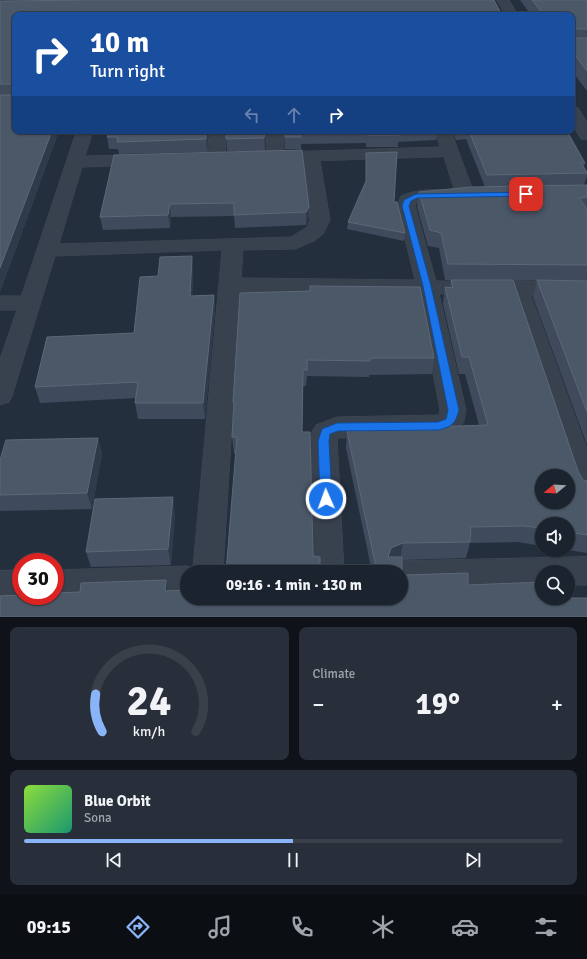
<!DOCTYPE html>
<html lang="en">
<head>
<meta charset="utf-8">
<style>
  :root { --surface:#1b232e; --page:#282f3a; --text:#f1f3f6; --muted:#a0a4aa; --line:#39404a; --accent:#8ab4f8 }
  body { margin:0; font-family:Signika,sans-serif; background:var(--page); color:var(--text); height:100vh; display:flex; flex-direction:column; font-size:15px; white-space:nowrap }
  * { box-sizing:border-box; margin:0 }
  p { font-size:13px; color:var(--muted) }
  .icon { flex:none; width:22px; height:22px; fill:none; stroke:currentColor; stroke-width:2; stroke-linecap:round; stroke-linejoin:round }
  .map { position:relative; height:617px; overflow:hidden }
  .side { display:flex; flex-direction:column; gap:10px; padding:10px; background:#0f1319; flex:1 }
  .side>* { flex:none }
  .top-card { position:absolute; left:12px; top:12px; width:563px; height:122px; border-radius:8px; box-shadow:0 1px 3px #0004,0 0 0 1px var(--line); background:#1a4fa0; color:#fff; overflow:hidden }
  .needle { width:26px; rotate:252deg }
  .buttons { position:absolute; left:535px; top:469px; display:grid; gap:8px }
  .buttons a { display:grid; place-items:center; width:40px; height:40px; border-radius:50%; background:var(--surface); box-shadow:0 1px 3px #0004,0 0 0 1px var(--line); font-size:20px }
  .speed { position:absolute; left:12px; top:553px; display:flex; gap:8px; font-size:20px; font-weight:700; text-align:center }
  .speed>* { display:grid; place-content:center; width:52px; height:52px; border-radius:50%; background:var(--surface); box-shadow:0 1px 3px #0004,0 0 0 1px var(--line); line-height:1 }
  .speed .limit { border:6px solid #d22; background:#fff; color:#111 }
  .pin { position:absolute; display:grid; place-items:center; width:34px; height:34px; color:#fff; margin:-17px; border-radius:8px; box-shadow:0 2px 6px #0006 }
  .me { position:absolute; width:44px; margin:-22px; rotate:358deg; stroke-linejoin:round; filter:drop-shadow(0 0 3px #0008) }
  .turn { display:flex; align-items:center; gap:14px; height:84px; padding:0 12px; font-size:18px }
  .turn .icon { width:52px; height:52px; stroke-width:2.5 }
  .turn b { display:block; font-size:28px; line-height:34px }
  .lanes { display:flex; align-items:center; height:38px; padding:0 12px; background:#0003; justify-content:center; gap:20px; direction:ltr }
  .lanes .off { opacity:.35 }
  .big { font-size:30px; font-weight:700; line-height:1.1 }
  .side .tile { flex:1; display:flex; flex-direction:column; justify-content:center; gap:6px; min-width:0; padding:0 14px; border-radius:8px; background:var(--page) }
  .side .dial { align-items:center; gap:0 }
  .dial svg { height:104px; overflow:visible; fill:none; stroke:var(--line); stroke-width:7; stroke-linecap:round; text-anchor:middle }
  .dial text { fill:var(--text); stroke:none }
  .song { display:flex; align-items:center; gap:12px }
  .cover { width:48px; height:48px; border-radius:6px; background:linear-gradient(135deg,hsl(90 70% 55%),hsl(160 70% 35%)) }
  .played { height:4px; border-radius:2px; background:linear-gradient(90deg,var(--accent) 50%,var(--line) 50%) }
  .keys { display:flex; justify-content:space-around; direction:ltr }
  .heat { display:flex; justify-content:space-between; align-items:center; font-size:22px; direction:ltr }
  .side .tiles { flex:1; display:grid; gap:10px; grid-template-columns:1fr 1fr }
  .tile:last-child { grid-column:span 2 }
  .trip { position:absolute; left:180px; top:565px; width:228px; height:40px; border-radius:20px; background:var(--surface); box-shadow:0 1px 3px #0004,0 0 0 1px var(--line); font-weight:700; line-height:40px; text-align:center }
  .menu { display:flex; height:64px; justify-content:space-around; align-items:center; background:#0b0e12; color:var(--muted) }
  .menu .icon { width:28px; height:28px }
  .menu .selected { color:var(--accent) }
  .menu b { font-size:18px; color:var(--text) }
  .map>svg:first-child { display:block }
</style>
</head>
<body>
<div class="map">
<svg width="587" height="617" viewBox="0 0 587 617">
  <rect width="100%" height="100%" fill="#242f3e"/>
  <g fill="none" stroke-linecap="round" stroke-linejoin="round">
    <g stroke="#414a57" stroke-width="1">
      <path id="minor" d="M497,0h12l9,15h-12z
        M572,106l6,2 9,14v18l-6,-1 -9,-15z
        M77,131h16l-8,25 57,-1 6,1 3,4 -3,4 -6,1 -60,2 -23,77 232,-7 16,-10 3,-7 -7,-59 -31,1 -6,-1 -3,-4 3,-4 1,-22h16l1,21 156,-5 -5,-16h16l24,65 -2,4 -7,2 -7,-2 -2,-4 -2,4 -7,2h-29l-3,1 -1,3 21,75 151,1v14l-56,-1 56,154v49l-10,-3 -4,-8 -63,-192 -71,-1 27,116 -2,11 -4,7 -21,8 -102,2 7,134h-30l-3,-131 1,-9 4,-7 21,-8 102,-2 1,-5 -22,-116 -178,-2 -17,280h-36v22l-132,4 -5,-2h5v-26l132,-4 6,2 29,-318 -167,6 -43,140 -3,6 -9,3v-46l17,-49h-17v-14h21zM444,157l12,38 -1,-3c-17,-4 -38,-3 -54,4l-4,10 18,74 -174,-2 2,-28 52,-1 19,-8 9,-7 7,-14 -10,-59z
        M210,131h16l-1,27 -3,4 -6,1 -6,-1 -3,-4z
        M587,557v28h-19v-13h-26v14l-141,3v-17h-14l3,-7 11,-4z
        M21,570v26h5l-5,2 -21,1v-28z"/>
    </g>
    <use href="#minor" fill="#38414e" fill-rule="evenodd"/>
  </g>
  <path fill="#3f4b5c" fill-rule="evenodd" d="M520,0h67v91l-15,-20v-56h-41z
    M0,1l502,14h-487v116h44l-59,161 13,-197h-13z
    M109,131h99l-1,21 -88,2 -1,-5h-9l-2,-12z
    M226,131h40l-1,20h-38z
    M284,131h154l-2,9 -38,2v5h-32v-4l-65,1v5h-16z
    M452,131h115l18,32 -1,4 3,5v4l-3,9h3v96l-119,-1h45l65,191 5,9 4,1v72l-19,-3v-26h-26v22l-24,-4 -48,1 -4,15 -64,2v13l2,2 64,-2v12l74,-3v16h26v-11l4,11h15v19h-587v-21l21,-1v1h34v-3l25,-1 1,-9 85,-3 2,11 19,-1v8h214v-26h-29l-26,-124 1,-17 83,-1 1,-3 48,-2 -14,-51h-6l-16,-70 2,-17 5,1 1,-8h-6l-6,-32 -11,-2 -11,-39 2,-15 52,-5h14l-19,-48 -10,1zM542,476h26v26h-26z
    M366,153l28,49 11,31 -1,8 -57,-12 1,-7 18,-40z
    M114,155l195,52 -1,13 -2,5 -71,3 -1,-12 -63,1 -1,11 -67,2 -3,-13z
    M192,256l1,15 -1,25 22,-1 1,16 -10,108h-67l-3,-16 1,-5 -96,5 -5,-16 99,-54 24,-57z
    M537,280l50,1v164l-54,-148z
    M240,293l194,65 -2,16 -63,1v2l-62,-1 -1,10h-3l-1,46 11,124 -77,-102h-2l-2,-17 2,-22 -1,-13z
    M98,438l4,16 -10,55 -92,2v-51z
    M175,513l-4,52 -80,2 -5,-15z"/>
  <path fill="#2f3b4b" d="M52,131h7l-59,161v-24z
    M206,131h2l-1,21 -1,-13z
    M265,131h1l-1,20 -1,-13z
    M170,204l1,13 -1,11 -2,-13z
    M309,207l-1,13 -2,5v-13z
    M192,256l1,15 -1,41 -2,-16z
    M214,295l1,16 -10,108 -2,-16z
    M98,438l4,16 -10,55 -5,-16z
    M173,497l2,16 -4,52 -3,-16z
    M403,543l-3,17 -12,-3 3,-9z
    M166,580l3,16 -4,-5z"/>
  <path fill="#4b5868" stroke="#5c6777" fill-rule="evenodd" d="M102,0h392l8,15h-358v-1l-30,1h-99v116h37l-52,137v-173h13v-11h-13v-83z
    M532,0h55v29h-13v9h13v33l-15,-20v-36h-28z
    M109,131h97v8l-89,3 1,-5h-11z
    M226,131h39l-1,7 -38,1z
    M285,131h114v4h-32v-4l-67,1 1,5h-16z
    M469,131h98l18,32h-4l6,9v1l-100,2z
    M302,150l7,57 -3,5 -72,3v-12l-64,1 -2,11 -68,2 14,-62z
    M397,152l-3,50h3l8,31 -57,-11 18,-41v-28z
    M587,185v12l-8,1 8,11v56l-139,-1 -7,-31 -11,-3 -11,-38 52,-5z
    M192,256l-2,40 24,-1 -11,108h-68l3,-21 -103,5 12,-50 87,-4 6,-56 18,-1 2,-19z
    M451,280h62l65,191 5,9 4,1v54l-19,-3v-8h-26v4l-19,-2 -52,1 -1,15 -67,1 -12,5 -3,9h14v16l2,2 64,-2v12l74,-3v16h26v-11l4,11h15v19h-587v-21l21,-1v1h34v-3l25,-1 1,-9 85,-3 -1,11 22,-1v8h214v-26h-24l-30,-141 85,-1 -1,-3 57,-2 -19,-68h-7l-17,-70 8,1zM542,476h26v26h-26z
    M537,280l50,1v131z
    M310,286l110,1 14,71h-64v3l-63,-1v10h-4l-1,62h8l3,124 7,1v15h-94l11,-135h-5l2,-35h-1l7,-109 70,-2z
    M98,438l-11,55 -87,2v-35l6,-20z
    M173,497l-5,52 -82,3 9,-53z"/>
  <path fill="#1a73e8" stroke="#114b97" d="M526,192l3,1v3l-112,2 -6,3 -2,5 22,80 28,124c-4,14 -6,16 -20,20l-101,1 -8,3 -1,7 3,58 -2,4 -4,1 -4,-1 -2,-4 -2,-58 4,-12 15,-6 101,-1 8,-3 2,-9 -25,-124 -21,-80 2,-6 12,-6z"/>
</svg>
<div class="buttons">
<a><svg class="needle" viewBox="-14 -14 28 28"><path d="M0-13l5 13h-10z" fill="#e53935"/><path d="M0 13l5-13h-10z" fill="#a0a4aa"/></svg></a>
<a><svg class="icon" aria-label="sound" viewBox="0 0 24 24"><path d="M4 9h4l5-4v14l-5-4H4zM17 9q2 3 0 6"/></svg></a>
<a><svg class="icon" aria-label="search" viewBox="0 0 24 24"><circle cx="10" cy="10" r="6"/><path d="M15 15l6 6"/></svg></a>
</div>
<div class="speed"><div class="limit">30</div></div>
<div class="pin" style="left:526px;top:194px;background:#d93025"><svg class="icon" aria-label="arrive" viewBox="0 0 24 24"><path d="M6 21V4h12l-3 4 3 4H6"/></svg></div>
<svg class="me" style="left:326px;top:499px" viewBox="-20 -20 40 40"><circle r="17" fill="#1a73e8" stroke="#fff" stroke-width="3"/><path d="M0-11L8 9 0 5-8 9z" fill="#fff"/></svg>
<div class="trip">09:16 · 1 min · 130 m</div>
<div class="top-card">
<div class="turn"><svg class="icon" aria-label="right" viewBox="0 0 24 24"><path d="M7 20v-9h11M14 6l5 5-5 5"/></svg><div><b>10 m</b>Turn right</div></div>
<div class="lanes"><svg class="icon off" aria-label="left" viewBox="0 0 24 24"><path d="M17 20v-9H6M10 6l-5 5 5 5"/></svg><svg class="icon off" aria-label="ahead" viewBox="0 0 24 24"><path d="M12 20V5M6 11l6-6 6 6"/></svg><svg class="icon" aria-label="right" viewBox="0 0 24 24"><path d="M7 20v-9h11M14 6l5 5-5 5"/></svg></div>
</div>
</div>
<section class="side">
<div class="tiles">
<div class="tile dial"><svg viewBox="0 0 100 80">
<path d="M14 69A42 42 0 1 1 86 69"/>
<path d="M14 69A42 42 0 0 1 9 40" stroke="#8ab4f8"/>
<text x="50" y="56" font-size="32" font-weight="700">24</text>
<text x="50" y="72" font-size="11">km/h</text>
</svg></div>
<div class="tile"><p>Climate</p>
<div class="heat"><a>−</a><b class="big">19°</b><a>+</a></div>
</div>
<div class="tile">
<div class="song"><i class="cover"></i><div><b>Blue Orbit</b><p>Sona</p></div></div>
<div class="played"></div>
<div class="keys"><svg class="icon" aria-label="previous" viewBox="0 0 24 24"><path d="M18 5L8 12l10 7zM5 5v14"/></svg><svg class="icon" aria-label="pause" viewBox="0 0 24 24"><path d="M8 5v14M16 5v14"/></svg><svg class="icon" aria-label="next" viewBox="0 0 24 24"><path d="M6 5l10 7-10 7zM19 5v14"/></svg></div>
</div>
</div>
</section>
<nav class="menu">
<b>09:15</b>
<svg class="icon selected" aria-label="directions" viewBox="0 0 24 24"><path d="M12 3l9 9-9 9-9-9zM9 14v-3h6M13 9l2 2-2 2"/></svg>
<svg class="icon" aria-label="music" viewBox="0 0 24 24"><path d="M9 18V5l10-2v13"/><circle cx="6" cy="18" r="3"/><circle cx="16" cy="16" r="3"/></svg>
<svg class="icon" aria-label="phone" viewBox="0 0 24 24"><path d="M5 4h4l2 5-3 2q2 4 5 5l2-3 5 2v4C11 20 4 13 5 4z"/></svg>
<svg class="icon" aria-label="climate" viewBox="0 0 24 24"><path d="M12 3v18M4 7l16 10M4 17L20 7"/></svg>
<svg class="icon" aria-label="car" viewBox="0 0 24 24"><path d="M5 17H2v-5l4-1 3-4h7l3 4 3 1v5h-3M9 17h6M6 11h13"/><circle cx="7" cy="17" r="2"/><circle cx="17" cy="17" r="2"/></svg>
<svg class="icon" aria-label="filters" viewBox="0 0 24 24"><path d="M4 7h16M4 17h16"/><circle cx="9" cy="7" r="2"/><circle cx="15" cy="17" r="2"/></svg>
</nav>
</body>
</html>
